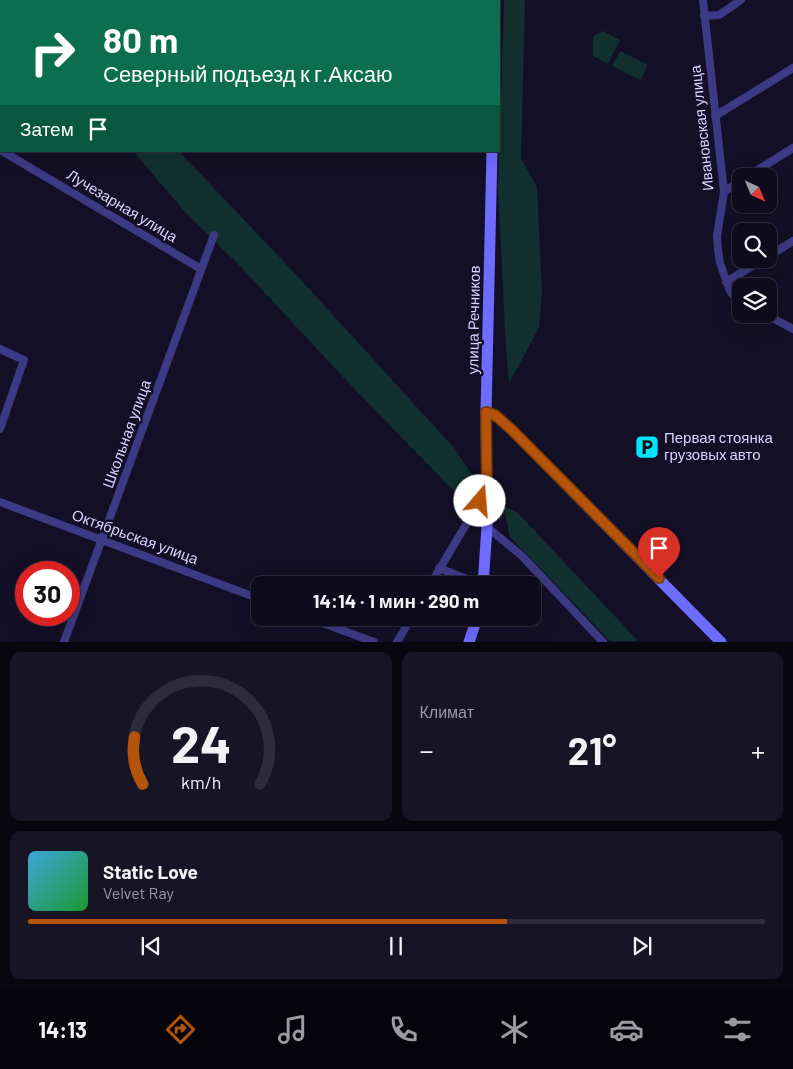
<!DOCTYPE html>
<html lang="ru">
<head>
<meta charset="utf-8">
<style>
  :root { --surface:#0e0b1c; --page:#171425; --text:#f1f3f6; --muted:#9b9ba3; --line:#2e2b3b; --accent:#b45309 }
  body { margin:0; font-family:Barlow,sans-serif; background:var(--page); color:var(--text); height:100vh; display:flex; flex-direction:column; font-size:19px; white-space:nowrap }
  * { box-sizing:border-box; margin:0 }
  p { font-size:16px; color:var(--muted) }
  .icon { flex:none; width:28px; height:28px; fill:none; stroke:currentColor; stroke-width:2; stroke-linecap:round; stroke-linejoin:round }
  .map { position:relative; height:642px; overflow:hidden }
  .sheet { display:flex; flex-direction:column; gap:10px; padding:10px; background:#08060f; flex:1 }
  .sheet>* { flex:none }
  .hud { position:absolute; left:0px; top:0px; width:500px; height:152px; box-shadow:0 5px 20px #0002,0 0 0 1px var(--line); background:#0b6e4f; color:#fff; overflow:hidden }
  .needle { width:32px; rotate:136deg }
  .buttons { position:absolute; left:732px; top:168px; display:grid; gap:10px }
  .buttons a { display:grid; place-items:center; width:45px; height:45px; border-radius:10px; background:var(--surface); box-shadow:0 5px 20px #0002,0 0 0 1px var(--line); font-size:25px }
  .speed { position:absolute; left:15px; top:561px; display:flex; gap:10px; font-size:25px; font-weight:700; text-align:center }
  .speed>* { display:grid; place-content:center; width:65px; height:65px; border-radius:50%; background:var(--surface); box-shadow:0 5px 20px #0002,0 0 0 1px var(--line); line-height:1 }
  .speed .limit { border:8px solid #d22; background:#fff; color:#111 }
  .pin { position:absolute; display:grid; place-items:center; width:42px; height:42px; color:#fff; margin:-51px -21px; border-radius:50% 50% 50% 0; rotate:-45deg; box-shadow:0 0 5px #0007 }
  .pin .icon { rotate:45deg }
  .me { position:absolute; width:55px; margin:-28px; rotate:18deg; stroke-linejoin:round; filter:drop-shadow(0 0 4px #0008) }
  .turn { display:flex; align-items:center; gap:18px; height:105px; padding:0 20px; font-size:22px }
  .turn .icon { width:65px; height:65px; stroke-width:2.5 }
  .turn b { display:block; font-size:35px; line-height:42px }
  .then { display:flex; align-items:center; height:48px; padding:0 20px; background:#0003; gap:10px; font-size:19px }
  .big { font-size:38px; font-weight:700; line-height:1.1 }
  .sheet .card { flex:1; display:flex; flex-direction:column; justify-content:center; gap:8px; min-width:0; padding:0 18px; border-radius:10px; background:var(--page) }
  .sheet .dial { align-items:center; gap:0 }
  .dial svg { height:130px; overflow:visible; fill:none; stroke:var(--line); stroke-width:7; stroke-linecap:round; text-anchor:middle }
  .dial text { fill:var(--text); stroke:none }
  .song { display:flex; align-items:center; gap:15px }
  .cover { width:60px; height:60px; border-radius:8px; background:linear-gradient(135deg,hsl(200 70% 55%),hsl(130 70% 35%)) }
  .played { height:5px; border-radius:2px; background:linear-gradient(90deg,var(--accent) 65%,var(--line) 65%) }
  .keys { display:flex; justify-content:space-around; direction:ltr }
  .heat { display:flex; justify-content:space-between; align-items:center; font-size:28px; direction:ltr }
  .sheet .tiles { flex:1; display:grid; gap:10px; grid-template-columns:1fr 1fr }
  .card:last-child { grid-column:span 2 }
  .trip { position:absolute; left:251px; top:576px; width:290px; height:50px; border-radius:10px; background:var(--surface); box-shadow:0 5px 20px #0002,0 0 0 1px var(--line); font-weight:700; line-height:50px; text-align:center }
  .tabs { display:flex; height:80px; justify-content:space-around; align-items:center; background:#06040b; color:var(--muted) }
  .tabs .icon { width:35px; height:35px }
  .tabs .active { color:var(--accent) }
  .tabs b { font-size:22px; color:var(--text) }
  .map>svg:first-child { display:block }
</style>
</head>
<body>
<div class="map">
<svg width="793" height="642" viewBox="0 0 793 642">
  <rect width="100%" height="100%" fill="#130f26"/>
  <path fill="#12302f" d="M504,0h21l-4,158 16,29 5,106 -3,35 -30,55 -3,-34 -8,-162z
    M603,31l17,9 -12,24 -15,-8v-20z
    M620,51l28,14 -8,15 -28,-14z
    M133,151h46l123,130 153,168 20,30 -6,26 -23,-22 -103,-106 -103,-111 -55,-54z
    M503,506l15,7 120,128h-28l-100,-104z"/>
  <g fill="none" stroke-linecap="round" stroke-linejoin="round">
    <path stroke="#3d3a85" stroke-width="8" d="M703,0l21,192 -7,44 1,14 2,13 10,28 5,7 6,3
      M704,16l15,-1 22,-15
      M715,116l78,-48
      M2,151l199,118
      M748,176l45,-28
      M724,192l17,-12
      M769,256l24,-15
      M726,282l38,-23
      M765,314l28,15
      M0,349l24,11 -24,69
      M0,502l260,97
      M487,527l35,29 81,86
      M439,568l43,17
      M430,585l56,-94
      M309,618l65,24
      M64,642l150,-407
      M397,642l14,-24"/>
    <path stroke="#6f6bff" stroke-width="11" d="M491,1v-1
      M486,412l9,3 16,14 210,213
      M483,585l4,-58 -1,-115 6,-261
      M469,642l8,-24"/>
  </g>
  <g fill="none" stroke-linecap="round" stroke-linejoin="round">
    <g stroke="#753606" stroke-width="12">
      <path id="route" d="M480,501l7,-11 -1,-78 9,3 16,14 148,149"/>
    </g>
    <use href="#route" stroke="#b45309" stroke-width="9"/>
  </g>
  <defs>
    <g id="parking-square" transform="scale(1.25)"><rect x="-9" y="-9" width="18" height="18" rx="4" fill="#00e5ff" stroke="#130f26"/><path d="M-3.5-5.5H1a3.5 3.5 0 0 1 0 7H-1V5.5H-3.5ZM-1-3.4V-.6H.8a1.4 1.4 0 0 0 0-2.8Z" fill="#111"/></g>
  </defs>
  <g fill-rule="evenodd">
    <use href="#parking-square" x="647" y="447"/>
  </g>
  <g text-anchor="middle" stroke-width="5" stroke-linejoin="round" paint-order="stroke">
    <g font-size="15" fill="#d9d4ff" stroke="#130f26">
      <text transform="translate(702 128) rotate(-96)" y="5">Ивановская улица</text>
      <text transform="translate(122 206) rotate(31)" y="5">Лучезарная улица</text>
      <text transform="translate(474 320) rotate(-89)" y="5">улица Речников</text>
      <text transform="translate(127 434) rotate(-70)" y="5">Школьная улица</text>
      <text transform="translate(135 537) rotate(20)" y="5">Октябрьская улица</text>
    </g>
    <g font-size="15" fill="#d9d4ff" stroke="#130f26" text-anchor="start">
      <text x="664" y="443">Первая стоянка<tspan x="664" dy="17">грузовых авто</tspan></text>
    </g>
  </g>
</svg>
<div class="buttons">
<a><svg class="needle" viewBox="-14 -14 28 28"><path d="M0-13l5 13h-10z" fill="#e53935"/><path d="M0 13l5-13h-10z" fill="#9b9ba3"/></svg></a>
<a><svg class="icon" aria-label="search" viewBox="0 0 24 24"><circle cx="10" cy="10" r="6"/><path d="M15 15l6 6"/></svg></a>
<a><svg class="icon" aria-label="layers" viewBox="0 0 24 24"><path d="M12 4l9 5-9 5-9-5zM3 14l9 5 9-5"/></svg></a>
</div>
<div class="speed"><div class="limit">30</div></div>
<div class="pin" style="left:659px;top:578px;background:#d93025"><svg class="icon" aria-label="arrive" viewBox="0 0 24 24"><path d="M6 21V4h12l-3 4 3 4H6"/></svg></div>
<svg class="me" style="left:480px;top:501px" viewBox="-20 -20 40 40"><circle r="19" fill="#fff"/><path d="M0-13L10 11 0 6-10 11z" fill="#b45309"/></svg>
<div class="trip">14:14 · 1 мин · 290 m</div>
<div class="hud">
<div class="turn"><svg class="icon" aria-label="right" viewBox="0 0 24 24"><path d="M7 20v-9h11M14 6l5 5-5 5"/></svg><div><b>80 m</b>Северный подъезд к г.Аксаю</div></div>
<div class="then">Затем<svg class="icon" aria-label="arrive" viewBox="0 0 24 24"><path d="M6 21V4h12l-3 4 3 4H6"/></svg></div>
</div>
</div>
<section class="sheet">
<div class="tiles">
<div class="card dial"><svg viewBox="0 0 100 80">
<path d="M14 69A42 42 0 1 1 86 69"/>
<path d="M14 69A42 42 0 0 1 9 40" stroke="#b45309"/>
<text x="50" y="56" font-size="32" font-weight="700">24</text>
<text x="50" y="72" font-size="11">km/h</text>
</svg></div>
<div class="card"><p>Климат</p>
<div class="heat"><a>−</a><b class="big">21°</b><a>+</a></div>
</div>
<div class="card">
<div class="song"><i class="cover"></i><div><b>Static Love</b><p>Velvet Ray</p></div></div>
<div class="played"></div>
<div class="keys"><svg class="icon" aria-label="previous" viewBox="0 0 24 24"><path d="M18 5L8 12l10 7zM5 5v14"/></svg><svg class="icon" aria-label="pause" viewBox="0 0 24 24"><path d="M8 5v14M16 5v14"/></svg><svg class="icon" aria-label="next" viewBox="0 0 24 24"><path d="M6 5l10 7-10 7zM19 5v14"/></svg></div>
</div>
</div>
</section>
<nav class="tabs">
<b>14:13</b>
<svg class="icon active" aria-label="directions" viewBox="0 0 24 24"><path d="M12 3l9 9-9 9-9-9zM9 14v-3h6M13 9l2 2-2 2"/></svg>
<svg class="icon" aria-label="music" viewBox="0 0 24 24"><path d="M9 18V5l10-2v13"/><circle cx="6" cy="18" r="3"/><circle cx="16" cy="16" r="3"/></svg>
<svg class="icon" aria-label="phone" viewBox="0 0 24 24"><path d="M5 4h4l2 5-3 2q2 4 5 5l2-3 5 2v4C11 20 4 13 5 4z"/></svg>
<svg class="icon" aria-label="climate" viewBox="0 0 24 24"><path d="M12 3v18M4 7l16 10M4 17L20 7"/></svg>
<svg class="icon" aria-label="car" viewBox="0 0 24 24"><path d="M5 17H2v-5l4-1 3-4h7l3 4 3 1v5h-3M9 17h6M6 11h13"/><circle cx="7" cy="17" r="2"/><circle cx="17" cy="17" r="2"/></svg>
<svg class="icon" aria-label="filters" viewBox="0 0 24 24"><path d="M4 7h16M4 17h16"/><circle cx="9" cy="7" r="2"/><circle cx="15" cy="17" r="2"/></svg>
</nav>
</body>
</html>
